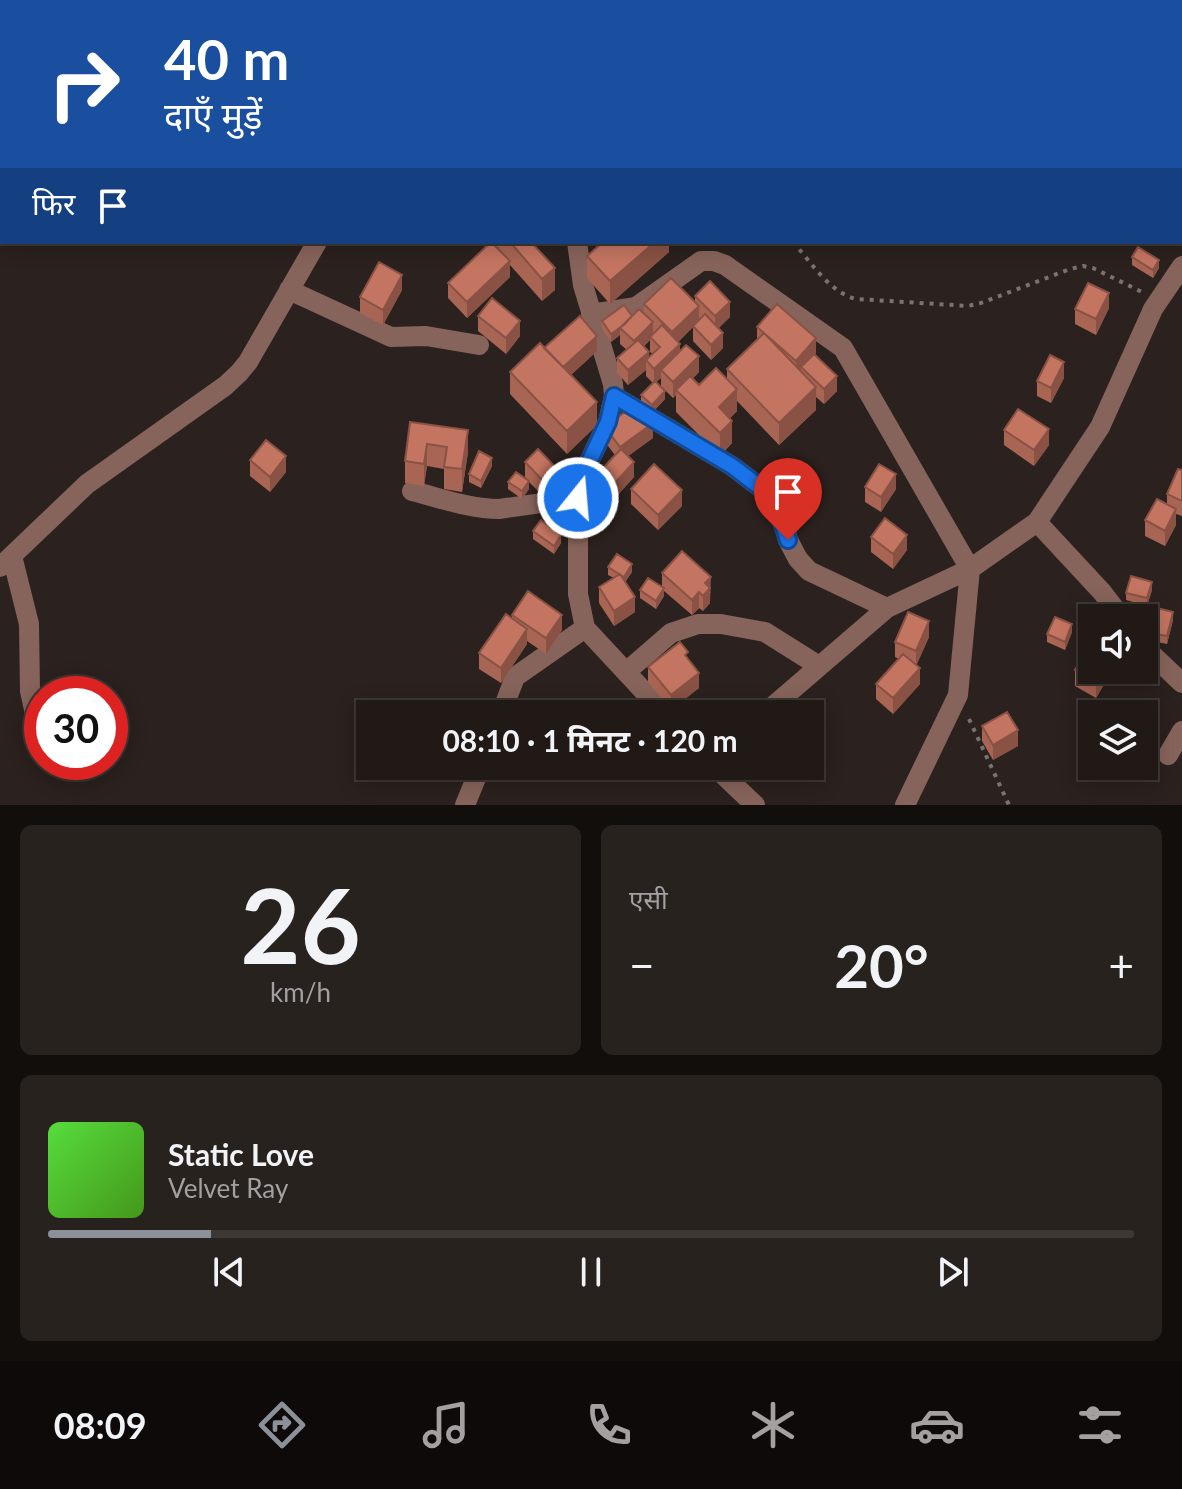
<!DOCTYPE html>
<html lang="hi">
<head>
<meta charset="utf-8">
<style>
  :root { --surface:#201916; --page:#28221f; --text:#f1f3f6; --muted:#a2a0a1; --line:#3d3835; --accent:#8c9099 }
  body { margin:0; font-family:Lato,"Noto Sans Devanagari",sans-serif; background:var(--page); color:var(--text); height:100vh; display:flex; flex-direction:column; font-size:30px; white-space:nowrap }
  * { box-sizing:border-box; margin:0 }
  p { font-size:26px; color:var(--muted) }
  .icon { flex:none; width:44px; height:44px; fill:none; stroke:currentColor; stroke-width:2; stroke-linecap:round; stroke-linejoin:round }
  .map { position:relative; height:805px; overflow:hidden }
  .drawer { display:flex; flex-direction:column; gap:20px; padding:20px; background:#120e0c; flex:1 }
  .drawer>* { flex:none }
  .top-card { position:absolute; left:0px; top:0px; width:1182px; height:244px; box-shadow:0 4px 20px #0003,0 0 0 2px var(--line); background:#1a4fa0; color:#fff; overflow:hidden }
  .fabs { position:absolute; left:1078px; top:604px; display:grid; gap:16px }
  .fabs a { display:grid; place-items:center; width:80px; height:80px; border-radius:0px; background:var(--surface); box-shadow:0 4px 20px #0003,0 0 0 2px var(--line); font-size:40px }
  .speed { position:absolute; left:24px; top:676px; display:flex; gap:16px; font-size:40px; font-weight:700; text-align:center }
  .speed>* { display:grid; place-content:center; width:104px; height:104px; border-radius:50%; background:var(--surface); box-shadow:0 4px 20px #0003,0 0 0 2px var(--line); line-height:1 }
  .speed .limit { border:12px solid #d22; background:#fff; color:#111 }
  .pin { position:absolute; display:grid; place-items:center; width:68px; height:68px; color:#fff; margin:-82px -34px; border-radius:50% 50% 50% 0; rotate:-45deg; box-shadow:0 0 8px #0007 }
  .pin .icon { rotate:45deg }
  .me { position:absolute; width:88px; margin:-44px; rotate:17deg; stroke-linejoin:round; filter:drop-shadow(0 0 6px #0008) }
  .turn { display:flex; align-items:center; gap:28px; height:168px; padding:0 32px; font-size:36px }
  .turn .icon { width:104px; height:104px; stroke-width:2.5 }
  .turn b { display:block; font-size:56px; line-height:68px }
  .then { display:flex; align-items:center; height:76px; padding:0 32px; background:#0003; gap:16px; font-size:30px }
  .big { font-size:60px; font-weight:700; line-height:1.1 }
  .drawer .tile { flex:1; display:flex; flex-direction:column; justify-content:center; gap:12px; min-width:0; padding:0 28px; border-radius:12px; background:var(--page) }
  .drawer .dial { align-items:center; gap:0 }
  .dial b { font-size:104px; line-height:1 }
  .song { display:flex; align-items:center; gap:24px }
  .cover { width:96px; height:96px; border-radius:12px; background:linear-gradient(135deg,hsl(110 70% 55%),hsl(100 70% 35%)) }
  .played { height:8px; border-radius:4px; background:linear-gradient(90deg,var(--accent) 15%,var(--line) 15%) }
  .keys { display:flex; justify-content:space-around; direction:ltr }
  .heat { display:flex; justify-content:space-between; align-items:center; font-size:44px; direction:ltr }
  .drawer .tiles { flex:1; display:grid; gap:20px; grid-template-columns:1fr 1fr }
  .tile:last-child { grid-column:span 2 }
  .trip { position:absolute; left:356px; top:700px; width:468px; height:80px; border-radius:0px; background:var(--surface); box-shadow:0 4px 20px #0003,0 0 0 2px var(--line); font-weight:700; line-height:80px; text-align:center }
  .menu { display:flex; height:128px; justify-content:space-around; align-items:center; background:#0d0a09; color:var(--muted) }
  .menu .icon { width:56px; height:56px }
  .menu .active { color:var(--accent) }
  .menu b { font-size:36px; color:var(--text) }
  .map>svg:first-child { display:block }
</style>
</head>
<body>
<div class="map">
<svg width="1182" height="805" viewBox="0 0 1182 805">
  <rect width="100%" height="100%" fill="#2b211e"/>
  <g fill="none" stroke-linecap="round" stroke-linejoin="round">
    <path stroke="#7b7370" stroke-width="4" stroke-dasharray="4 6" stroke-linecap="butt" d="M686,0l1,2
      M793,242c18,20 36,50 63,57l112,7 13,-3 89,-34 13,-3 10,2 49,24
      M969,719l40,86"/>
    <path stroke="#87645b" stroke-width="20" d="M73,0l2,2
      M515,0l1,2
      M466,2l1,-2
      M577,242l6,43 30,99 1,12 -6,26 -30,63v109l7,34 80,86
      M289,290l102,47 35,-1 53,9
      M591,314l45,-7 65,-46h13l11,4 118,83 127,221 -12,126 -53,110
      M614,396l118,70 42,32 8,18 6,24 10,19 11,12 78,37
      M412,491c29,7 57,18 87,18l79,-11
      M1037,522l65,70 20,26
      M12,556l17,68 1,67 12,55
      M0,567l87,-83 138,-98 14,-13 9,-11 69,-120
      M1144,647l38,36
      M626,672l45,-39 27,-9h23l44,8 54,34
      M501,714l14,-37 70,-49
      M764,714l123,-106 83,-39 67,-47 63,-95 53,-118 29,-43
      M1168,755l14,-24
      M714,766l41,39
      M465,805l16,-39"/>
  </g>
  <path fill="#a96553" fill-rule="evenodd" d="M493,242h45l-4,3 21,45 -13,11 -32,-36v12l-43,41 -19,-20v-15l51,-33v-3l-1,1z
    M669,242v10l-59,52 -23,-26v-22z
    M1132,257l27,11 -6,10 -21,-13z
    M402,290l-19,35 -23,-12v-16z
    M695,296l35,21 -12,11 5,20 -12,12 -18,-19v-14l-15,15 2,9 19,21 -6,6 6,7 28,-6v-10l30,-29v-13l59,26 -1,1 22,37 -13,13 -8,-7v13l-37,35 -42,-44v10l-7,7 2,25 -12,13 -44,-44v-17l-3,3 -12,-12v-8l-5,4 9,17 -13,14 -11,-10v-8l12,-12 -7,-7v-6l-18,15 -11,-12v-15l10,-8 -7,-6v-9l-9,7 -9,-13v-8l42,-7v-10l51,-2zM650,340v12l3,2 -4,4 -5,-12z
    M1109,308l-13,27 -21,-11v-15z
    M478,316l42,20 -14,18 -28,-23z
    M597,351l-26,24 26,50 -30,29 -57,-60v-22z
    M1064,378l-13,25 -14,-7v-15z
    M410,422l58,30 -6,40 -18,-3v-20l-17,-3 -3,20 -19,-3v-22z
    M605,427l48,11 -25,18 6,21 -19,21 -14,-13v-15l14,-15 -10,-13z
    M1004,430l45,15 -15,21 -30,-21z
    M250,460l36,12 -16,20 -20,-16z
    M525,462l34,24 -13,13 -17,-17v7l-7,10 -14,-10v-7l19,-3 -2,-2z
    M492,466l-11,22 -12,-6v-8z
    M1182,470v46l-6,-2v11l-11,21 -20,-10v-16l22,-16v-10z
    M865,487l31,2 -15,23 -16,-10z
    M631,489l51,17 -24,24 -27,-26z
    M533,531l28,12 -7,11 -21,-15z
    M871,537l36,13 -14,19 -22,-17z
    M608,567l24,5 -7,10 10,30 -21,14 -15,-23v-16l15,-9 -6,-3z
    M662,573l49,19 -1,1v10l-7,8 -4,-3 -7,7 -28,-24v5l-8,13 -16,-11v-8l22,-3z
    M1152,590l-5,16 -21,-6v-7z
    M512,615l50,15 -16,24 -19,-13v3l-26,39 -22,-14v-16l33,-35z
    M1173,620l-6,24 -15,-3v-8z
    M1072,632l-7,18 -18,-8v-8z
    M929,637l-13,29 4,18 -27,30 -17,-15v-15l23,-25 -4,-2v-15z
    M688,659l11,29 -28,22 -23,-28v-15z
    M1075,670h34v6l-13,22 -21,-12z
    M982,726l36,20 -25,14 -11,-19z
    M545,766h25l-13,12z"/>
  <path fill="#895244" d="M655,242h14v10l-59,52v-23z
    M1159,260v8l-6,10v-8z
    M510,261v16l-43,41v-16z
    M555,268v22l-13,11v-22z
    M402,275v15l-19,35v-15z
    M1109,293v15l-13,27v-16z
    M730,302v15l-15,15v-16z
    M699,306v15l-27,27v-16z
    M633,318l-13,10v7l-9,7v-8z
    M520,321v15l-14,18v-16z
    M653,322v15h-3v3l-16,16v-15z
    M723,333v15l-12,12v-15z
    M597,336v15l-35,32v-15z
    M816,338v15l-13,15 -2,-1v3l-5,6v-15z
    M680,344v15l-19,11v8l-7,6v-15z
    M649,352v11l-3,-3v10l-18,15v-15z
    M699,356v16l-20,20 -3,-2v5l-3,3v-16z
    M1064,362v16l-13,25v-15z
    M837,376v15l-13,13v-15z
    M816,387v23l-37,35v-22z
    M737,389v22l-18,18v-22z
    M665,391v8l-13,14v-8z
    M597,402v23l-30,29v-23z
    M732,421v22l-12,13v-23z
    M653,423v15l-33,24v-15z
    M1049,429v16l-15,21v-16z
    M468,430v22l-6,40v-23z
    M427,444v22l-3,20v-22z
    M286,456v16l-16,20v-15z
    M492,458v8l-11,22v-7z
    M634,462v15l-19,21v-15z
    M559,471v15l-13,13v-15z
    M896,474v15l-15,23v-15z
    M529,481v8l-7,10v-8z
    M682,490v16l-24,24v-15z
    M1176,509v16l-11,21v-15z
    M561,535v8l-7,11v-8z
    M907,535v15l-14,19v-15z
    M632,564v8l-8,12v-7z
    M711,577l-1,26 -7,8v-15l2,-13z
    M1152,582v8l-5,16v-8z
    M664,588v8l-8,13v-8z
    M699,592v16l-7,7v-15z
    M635,597v15l-21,14v-15z
    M1173,612v8l-6,24v-8z
    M562,615v15l-16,24v-16z
    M929,621v16l-13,29v-15z
    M1072,624v8l-7,18v-8z
    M527,629v15l-26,39v-15z
    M920,668v16l-27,30v-16z
    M1103,670h6v6l-13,22v-15z
    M699,673v15l-28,22v-15z
    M1018,730v16l-25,14v-15z
    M557,766h13l-13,12z"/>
  <path fill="#c47561" stroke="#895244" stroke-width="2" d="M491,242l19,19 -43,41 -19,-19z
    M510,242h21l24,26 -13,11z
    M603,242h52l-45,39 -23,-25z
    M1138,247l21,13 -6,10 -21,-13z
    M379,262l23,13 -19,35 -23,-13z
    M671,278l28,28 -27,26 -28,-28z
    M710,281l20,21 -15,14 -20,-20z
    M1088,283l21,10 -13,26 -21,-10z
    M492,298l28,23 -14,17 -28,-22z
    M777,304l39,34 -20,23 -39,-34z
    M624,305l8,11 -7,8 -14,10 -9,-13z
    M639,309l14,13 -19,19 -14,-13z
    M705,314l18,19 -12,12 -18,-19z
    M580,316l17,20 -34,31 -19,-19z
    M662,325l18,19 -26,25 -8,-9 14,-13 -10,-10z
    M764,333l52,54 -37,36 -52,-54z
    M638,340l11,12 -21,18 -11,-12z
    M540,343l57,59 -30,29 -57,-59z
    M686,345l13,11 -26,26 -12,-12z
    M814,354l23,22 -13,13 -23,-22z
    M1050,355l14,7 -13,26 -14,-7z
    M716,368l21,21 -18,18 13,14 -12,12 -44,-43 14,-14 9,9z
    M655,381l10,10 -13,14 -11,-10z
    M638,402l15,21 -33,24 -15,-20z
    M1018,409l31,20 -15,21 -30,-20z
    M410,422l58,8 -6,39 -18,-2 3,-20 -20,-3 -3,20 -19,-3z
    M266,440l20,16 -16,21 -20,-17z
    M538,449l21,22 -13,13 -21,-22z
    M621,449l13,13 -19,21 -14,-13z
    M479,451l13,7 -11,23 -12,-7z
    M654,464l28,26 -24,25 -27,-26z
    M879,464l17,10 -15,23 -16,-10z
    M1178,469l4,1v31l-15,-7z
    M516,472l13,9 -7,10 -14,-9z
    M1157,499l19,10 -11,22 -20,-11z
    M885,518l22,17 -14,19 -22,-17z
    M541,520l20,15 -7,11 -21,-15z
    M682,551l29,26 -6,6 5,5 -7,8 -4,-4 -7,8 -30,-27z
    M617,554l15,10 -8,13 -16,-10z
    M620,574l15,23 -21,14 -15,-24z
    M1131,576l21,6 -5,16 -21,-5z
    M648,578l16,10 -8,13 -16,-11z
    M528,591l34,24 -16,23 -34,-23z
    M1157,608l16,4 -6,24 -15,-3z
    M908,612l21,9 -13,30 -21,-9z
    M506,614l21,15 -26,39 -22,-15z
    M1055,617l17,7 -7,18 -18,-8z
    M680,642l8,10 -3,3 14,18 -28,22 -23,-28z
    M1088,648l4,3v19h11l-7,13 -21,-13z
    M903,654l17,14 -27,30 -17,-14z
    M1007,712l11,18 -25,15 -11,-19z"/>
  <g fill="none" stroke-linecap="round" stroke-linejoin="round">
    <g stroke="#114b97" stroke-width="20">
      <path id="route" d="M578,498v-13l30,-63 6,-26 118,70 42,32 14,42"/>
    </g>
    <use href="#route" stroke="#1a73e8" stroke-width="14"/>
  </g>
</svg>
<div class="fabs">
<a><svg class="icon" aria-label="sound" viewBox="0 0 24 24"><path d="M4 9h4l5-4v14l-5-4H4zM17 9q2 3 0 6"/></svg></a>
<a><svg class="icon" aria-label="layers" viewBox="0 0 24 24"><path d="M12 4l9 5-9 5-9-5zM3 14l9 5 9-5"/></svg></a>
</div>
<div class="speed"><div class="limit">30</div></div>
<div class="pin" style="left:788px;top:540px;background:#d93025"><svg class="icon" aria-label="arrive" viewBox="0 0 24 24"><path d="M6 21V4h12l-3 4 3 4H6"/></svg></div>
<svg class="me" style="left:578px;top:498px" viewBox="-20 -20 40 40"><circle r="17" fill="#1a73e8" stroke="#fff" stroke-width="3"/><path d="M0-11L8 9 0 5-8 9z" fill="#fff"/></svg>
<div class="trip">08:10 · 1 मिनट · 120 m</div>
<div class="top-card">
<div class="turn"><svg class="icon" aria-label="right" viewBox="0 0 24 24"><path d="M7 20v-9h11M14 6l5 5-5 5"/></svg><div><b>40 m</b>दाएँ मुड़ें</div></div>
<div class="then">फिर<svg class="icon" aria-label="arrive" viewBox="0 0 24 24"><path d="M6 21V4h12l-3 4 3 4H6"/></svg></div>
</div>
</div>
<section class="drawer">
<div class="tiles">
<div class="tile dial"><b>26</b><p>km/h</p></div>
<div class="tile"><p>एसी</p>
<div class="heat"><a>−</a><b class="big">20°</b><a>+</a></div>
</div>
<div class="tile">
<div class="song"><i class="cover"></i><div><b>Static Love</b><p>Velvet Ray</p></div></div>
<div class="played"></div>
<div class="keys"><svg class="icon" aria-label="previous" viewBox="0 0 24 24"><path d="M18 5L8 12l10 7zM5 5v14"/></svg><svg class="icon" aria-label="pause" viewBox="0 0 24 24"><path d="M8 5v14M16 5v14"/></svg><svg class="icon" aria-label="next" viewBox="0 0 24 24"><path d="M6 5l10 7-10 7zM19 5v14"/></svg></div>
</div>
</div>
</section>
<nav class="menu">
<b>08:09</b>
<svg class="icon active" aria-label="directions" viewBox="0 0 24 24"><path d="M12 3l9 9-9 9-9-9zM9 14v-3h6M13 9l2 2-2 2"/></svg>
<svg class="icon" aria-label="music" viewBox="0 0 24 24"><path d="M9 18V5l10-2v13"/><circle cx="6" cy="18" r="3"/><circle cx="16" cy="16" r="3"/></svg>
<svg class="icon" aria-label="phone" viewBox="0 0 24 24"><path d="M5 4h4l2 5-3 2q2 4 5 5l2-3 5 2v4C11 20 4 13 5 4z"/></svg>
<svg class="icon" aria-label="climate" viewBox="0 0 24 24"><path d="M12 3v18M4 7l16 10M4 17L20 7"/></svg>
<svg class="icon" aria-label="car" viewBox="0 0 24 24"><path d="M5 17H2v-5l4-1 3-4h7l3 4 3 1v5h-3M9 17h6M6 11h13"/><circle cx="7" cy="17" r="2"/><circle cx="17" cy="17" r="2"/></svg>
<svg class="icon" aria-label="filters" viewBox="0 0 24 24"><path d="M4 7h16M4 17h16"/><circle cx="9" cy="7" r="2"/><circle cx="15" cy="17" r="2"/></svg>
</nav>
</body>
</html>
